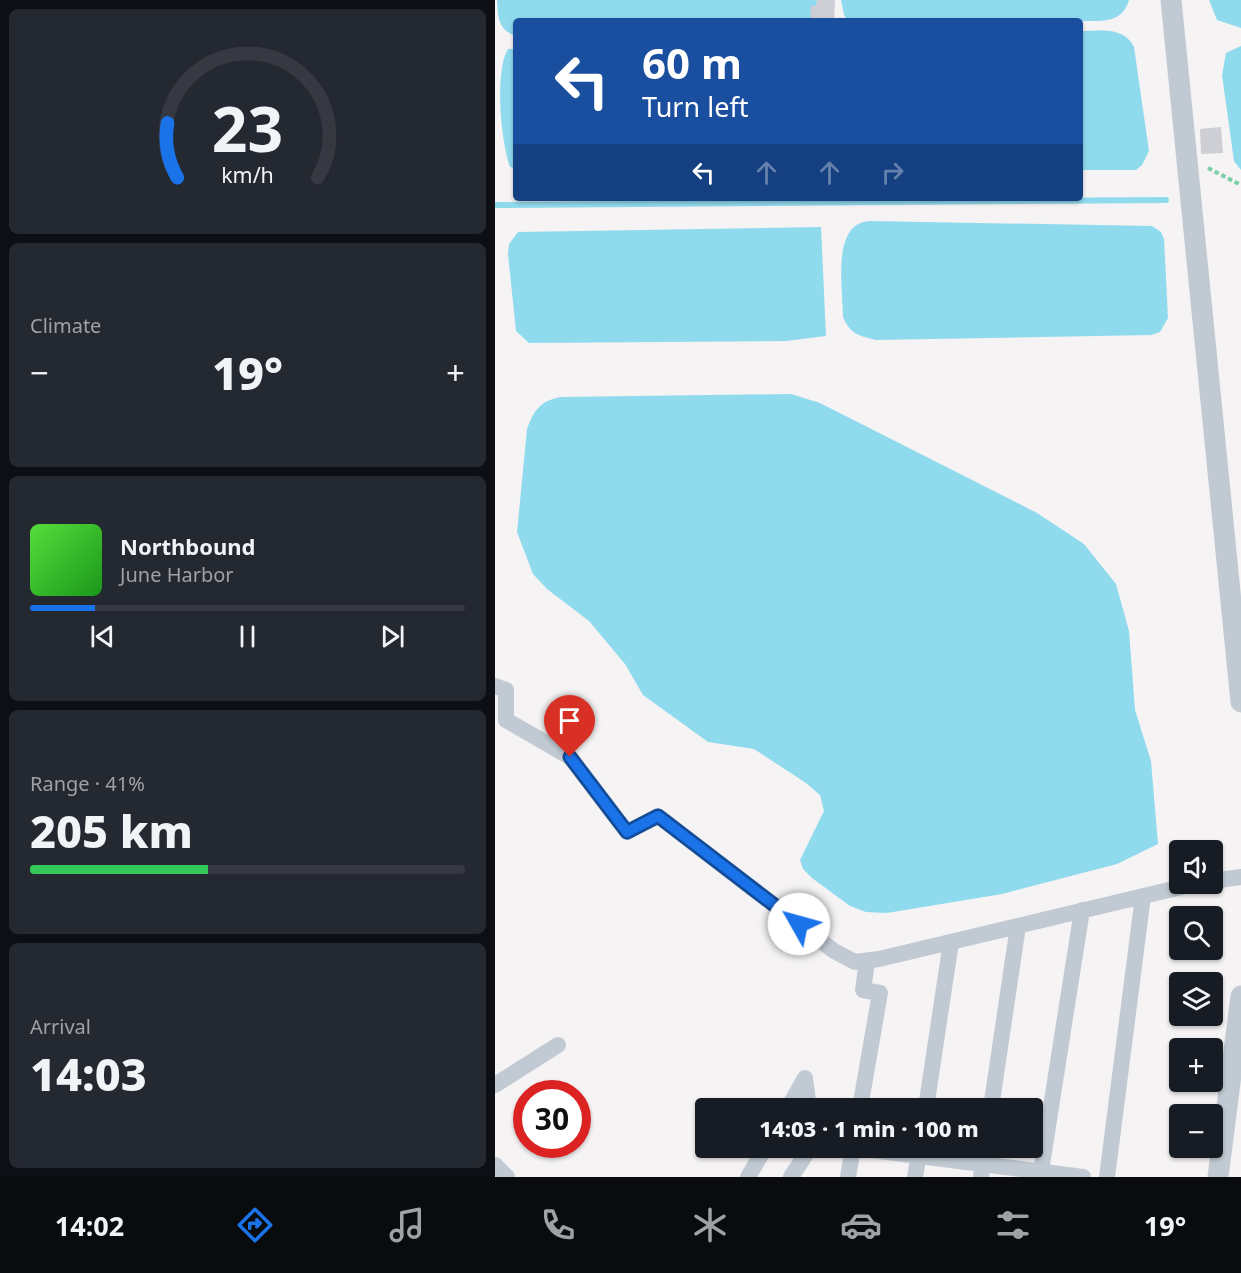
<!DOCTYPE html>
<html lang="en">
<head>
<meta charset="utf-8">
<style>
  :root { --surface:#171b24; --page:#242831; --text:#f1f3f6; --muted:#9ea1a6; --line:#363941; --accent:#1a73e8 }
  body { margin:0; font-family:"Noto Sans",sans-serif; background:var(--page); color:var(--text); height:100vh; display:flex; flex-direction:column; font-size:22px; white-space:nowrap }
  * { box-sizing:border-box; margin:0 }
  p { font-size:20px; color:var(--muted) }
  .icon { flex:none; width:33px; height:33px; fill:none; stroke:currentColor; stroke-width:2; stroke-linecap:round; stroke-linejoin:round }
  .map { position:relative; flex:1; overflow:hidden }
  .side { display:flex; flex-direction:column; gap:9px; padding:9px; background:#0d0f14; width:495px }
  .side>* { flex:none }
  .guide { position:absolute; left:18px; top:18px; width:570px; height:183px; border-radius:6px; box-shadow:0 2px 4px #0004; background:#1a4fa0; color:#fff; overflow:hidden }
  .tools { position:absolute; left:674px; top:840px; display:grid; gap:12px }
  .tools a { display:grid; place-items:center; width:54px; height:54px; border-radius:6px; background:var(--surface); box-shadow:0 2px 4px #0004; font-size:30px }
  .speed { position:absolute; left:18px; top:1080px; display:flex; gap:12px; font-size:30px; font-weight:700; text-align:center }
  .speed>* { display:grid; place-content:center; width:78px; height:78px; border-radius:50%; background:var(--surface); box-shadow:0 2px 4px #0004; line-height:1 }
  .speed .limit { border:9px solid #d22; background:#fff; color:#111 }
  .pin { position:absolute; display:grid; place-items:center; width:51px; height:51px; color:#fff; margin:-62px -26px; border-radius:50% 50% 50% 0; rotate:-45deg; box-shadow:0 0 6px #0007 }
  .pin .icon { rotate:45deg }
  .me { position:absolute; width:66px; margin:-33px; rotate:308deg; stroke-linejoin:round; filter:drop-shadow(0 0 4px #0008) }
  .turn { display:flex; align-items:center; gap:21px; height:126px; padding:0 30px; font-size:27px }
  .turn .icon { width:78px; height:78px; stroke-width:2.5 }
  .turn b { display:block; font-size:42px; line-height:51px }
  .lanes { display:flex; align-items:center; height:57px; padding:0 30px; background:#0003; justify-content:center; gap:30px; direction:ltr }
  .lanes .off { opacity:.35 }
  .big { font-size:45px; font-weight:800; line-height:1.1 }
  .side .tile { flex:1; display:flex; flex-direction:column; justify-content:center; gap:9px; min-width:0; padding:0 21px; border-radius:9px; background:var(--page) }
  .side .dial { align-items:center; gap:0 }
  .dial svg { height:156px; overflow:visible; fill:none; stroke:var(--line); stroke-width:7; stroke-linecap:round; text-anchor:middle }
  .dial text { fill:var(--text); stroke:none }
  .song { display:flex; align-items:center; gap:18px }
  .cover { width:72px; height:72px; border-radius:9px; background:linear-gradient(135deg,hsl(110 70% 55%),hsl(120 70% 35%)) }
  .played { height:6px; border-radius:3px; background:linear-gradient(90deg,var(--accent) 15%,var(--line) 15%) }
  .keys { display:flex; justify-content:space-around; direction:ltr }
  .heat { display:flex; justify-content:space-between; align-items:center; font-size:33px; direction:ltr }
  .charge { height:9px; border-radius:4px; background:linear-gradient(90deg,#34c759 41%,var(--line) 0) }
  .trip { position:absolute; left:200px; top:1098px; width:348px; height:60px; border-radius:6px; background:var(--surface); box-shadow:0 2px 4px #0004; font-weight:800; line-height:60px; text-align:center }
  .menu { display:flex; height:96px; justify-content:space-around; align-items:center; background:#090b0e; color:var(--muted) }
  .menu .icon { width:42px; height:42px }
  .menu .on { color:var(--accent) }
  .menu b { font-size:27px; color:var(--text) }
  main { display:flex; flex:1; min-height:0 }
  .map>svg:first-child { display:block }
</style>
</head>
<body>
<main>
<section class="side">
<div class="tile dial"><svg viewBox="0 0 100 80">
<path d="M14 69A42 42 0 1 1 86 69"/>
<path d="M14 69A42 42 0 0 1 9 41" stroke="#1a73e8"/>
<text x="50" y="56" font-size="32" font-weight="700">23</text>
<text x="50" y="72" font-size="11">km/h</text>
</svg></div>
<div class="tile"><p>Climate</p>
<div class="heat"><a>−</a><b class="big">19°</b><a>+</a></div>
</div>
<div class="tile">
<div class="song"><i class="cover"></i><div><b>Northbound</b><p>June Harbor</p></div></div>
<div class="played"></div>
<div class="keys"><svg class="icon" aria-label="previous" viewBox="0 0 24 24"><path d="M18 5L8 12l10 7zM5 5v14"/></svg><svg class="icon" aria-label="pause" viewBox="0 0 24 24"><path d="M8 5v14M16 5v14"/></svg><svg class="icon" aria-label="next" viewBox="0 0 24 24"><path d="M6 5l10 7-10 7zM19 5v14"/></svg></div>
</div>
<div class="tile"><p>Range · 41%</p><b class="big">205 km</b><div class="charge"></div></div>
<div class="tile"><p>Arrival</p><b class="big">14:03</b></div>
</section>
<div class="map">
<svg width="746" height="1177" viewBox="0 0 746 1177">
  <rect width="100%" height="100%" fill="#f5f3f3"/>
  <path fill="#90daee" d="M2,0h328l-12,21h-297v15c-18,-6 -18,-19 -19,-36z
    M346,0h288c-7,24 -28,21 -49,21h-232l-4,-6z
    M714,0h32v28l-24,-8z
    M585,31c20,0 44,-5 54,16l15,104 -7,14 -6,5h-56z
    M746,46v124l-7,-9 -12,-86 4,-22z
    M13,49h8v119l-6,-1c-10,-29 -15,-97 -2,-118z
    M374,221l283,5 9,6 3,7 4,79 -8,14 -9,3 -275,5c-17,-4 -26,-6 -33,-23 0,-28 -12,-93 26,-96z
    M326,227l5,109 -40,5 -257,2 -13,-12 -8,-77 1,-10 9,-12z
    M296,394l29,9 217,110 47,31 32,40 13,47 6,79 16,51 7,83 -41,20 -115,30 -115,19 -21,-1 -16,-6 -38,-28 -9,-9 -3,-9 24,-49 -4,-16 -14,-12 -52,-34 -46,-7 -65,-47 -18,-31 -36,-43 -42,-32 -14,-15 -16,-42 10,-103c7,-19 13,-28 34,-32z"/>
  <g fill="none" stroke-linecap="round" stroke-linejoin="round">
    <path stroke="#90daee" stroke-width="6" d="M0,205l671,-5"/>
  </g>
  <path fill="#cdcfd5" d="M322,0h18l-1,21h-24l1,-15h5z
    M726,127l2,26 -22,1 -1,-25z"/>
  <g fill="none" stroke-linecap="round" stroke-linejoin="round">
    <path stroke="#7ad0a6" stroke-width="4" stroke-dasharray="4.5 3" stroke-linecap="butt" d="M713,168l33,17"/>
    <path stroke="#c1cad2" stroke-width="16" d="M0,686l11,4v30l64,37 57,75 31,-16 176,135 21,11 24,-3 315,-75
      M717,881l29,-4
      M310,1078l4,30
      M0,1085l63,-40
      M293,1108l17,-30
      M365,1108l20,-115 -17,-3 4,-28
      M431,1108l25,-166
      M496,1108l27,-182
      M362,1148l226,29
      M0,1165l12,12
      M253,1177l17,-29
      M296,1177l19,-29
      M353,1177l5,-29
      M420,1177l5,-29
      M486,1177l4,-29
      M545,1177l42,-267
      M612,1177l36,-281"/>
    <path stroke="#c1cad2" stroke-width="21" d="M676,0l70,702
      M723,1177l23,-181"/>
  </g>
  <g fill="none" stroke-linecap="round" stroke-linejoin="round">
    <g stroke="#114b97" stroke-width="15">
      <path id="route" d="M75,757l57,75 31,-16 141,108"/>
    </g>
    <use href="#route" stroke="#1a73e8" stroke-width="10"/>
  </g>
</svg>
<div class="tools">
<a><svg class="icon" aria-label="sound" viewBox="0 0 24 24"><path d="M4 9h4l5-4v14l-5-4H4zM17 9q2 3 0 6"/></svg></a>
<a><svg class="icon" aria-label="search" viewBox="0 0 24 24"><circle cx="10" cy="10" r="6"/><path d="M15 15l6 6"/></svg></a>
<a><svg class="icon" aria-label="layers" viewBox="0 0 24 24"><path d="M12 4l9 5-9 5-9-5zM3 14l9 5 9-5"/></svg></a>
<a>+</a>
<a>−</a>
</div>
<div class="speed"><div class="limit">30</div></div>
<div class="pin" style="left:75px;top:757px;background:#d93025"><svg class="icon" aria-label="arrive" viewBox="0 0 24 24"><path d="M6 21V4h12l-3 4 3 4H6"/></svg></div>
<svg class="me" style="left:304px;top:924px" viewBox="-20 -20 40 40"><circle r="19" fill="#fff"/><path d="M0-13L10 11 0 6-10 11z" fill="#1a73e8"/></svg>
<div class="trip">14:03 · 1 min · 100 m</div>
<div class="guide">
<div class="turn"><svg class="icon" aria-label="left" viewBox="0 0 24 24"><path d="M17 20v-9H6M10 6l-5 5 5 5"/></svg><div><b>60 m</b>Turn left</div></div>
<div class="lanes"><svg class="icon" aria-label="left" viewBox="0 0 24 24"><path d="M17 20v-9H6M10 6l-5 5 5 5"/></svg><svg class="icon off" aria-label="ahead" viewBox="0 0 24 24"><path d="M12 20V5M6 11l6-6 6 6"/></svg><svg class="icon off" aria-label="ahead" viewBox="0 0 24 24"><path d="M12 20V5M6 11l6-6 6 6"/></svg><svg class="icon off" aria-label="right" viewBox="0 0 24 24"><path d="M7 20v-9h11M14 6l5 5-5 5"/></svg></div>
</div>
</div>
</main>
<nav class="menu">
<b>14:02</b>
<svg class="icon on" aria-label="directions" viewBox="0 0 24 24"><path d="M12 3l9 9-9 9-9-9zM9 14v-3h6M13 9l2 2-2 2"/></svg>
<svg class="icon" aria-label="music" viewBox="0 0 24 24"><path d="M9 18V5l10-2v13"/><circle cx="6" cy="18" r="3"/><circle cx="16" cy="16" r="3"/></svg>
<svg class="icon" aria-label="phone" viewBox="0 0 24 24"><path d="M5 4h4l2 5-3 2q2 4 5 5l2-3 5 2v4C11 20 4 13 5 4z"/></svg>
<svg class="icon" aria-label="climate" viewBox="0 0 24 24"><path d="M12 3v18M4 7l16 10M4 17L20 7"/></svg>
<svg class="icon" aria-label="car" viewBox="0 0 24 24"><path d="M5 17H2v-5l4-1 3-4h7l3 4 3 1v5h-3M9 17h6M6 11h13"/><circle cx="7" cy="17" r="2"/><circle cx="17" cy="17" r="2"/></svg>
<svg class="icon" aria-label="filters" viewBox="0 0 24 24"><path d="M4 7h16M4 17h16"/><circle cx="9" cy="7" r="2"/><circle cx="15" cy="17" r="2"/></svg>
<b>19°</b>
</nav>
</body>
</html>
